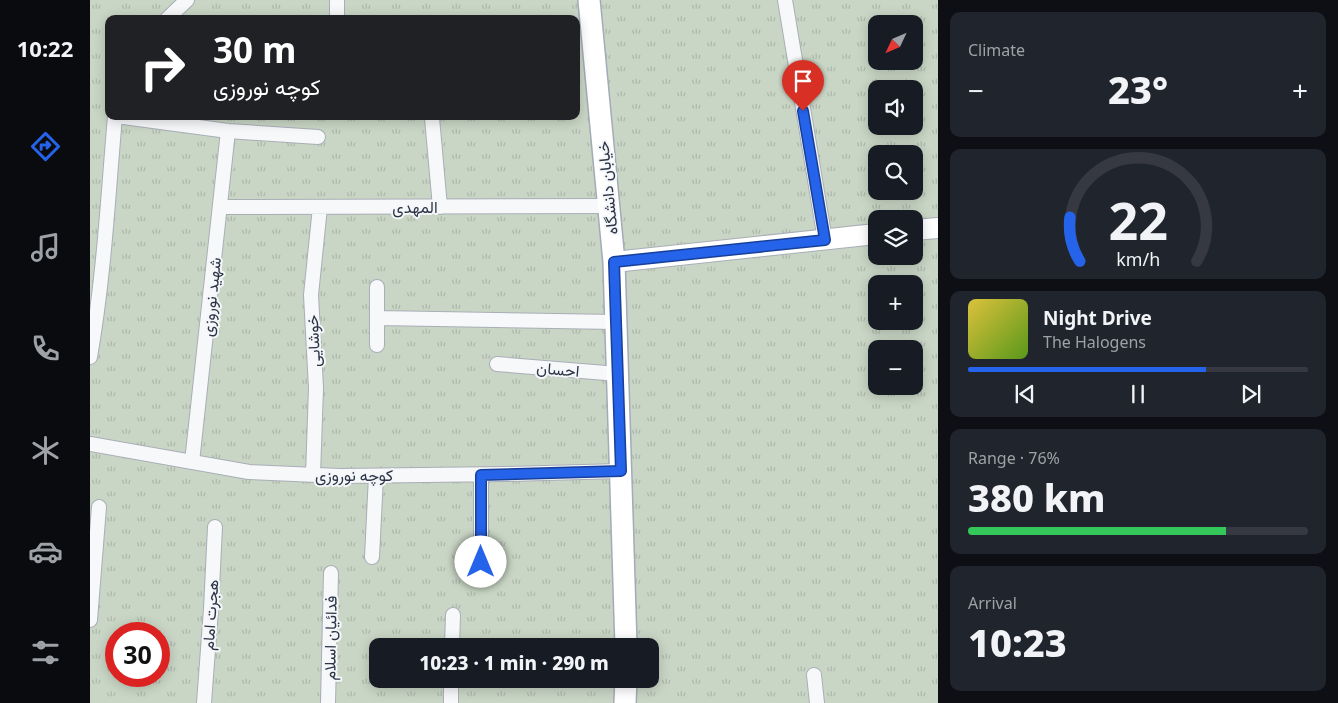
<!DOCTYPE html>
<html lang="en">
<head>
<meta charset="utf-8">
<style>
  :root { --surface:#171b24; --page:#20242c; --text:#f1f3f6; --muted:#9ea1a6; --line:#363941; --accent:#2563eb }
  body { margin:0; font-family:"Noto Sans",Vazirmatn,sans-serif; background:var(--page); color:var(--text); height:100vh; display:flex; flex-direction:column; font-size:19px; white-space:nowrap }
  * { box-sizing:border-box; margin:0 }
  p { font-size:16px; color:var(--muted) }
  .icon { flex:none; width:28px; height:28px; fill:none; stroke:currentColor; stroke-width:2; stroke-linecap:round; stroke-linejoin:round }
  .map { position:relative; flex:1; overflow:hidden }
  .panel { display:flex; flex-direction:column; gap:12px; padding:12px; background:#0d0f14; width:400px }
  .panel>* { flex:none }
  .hud { position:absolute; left:15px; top:15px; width:475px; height:105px; border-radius:10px; box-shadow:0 2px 12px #0003; background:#202124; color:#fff; overflow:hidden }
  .needle { width:32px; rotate:226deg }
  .fabs { position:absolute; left:778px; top:15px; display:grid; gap:10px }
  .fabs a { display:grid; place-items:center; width:55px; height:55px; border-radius:10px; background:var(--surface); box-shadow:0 2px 12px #0003; font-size:25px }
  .speed { position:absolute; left:15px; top:622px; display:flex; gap:10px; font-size:25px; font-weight:700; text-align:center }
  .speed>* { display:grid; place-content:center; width:65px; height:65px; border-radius:50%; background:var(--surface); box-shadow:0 2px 12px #0003; line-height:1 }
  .speed .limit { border:8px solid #d22; background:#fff; color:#111 }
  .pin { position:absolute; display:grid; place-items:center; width:42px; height:42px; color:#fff; margin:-51px -21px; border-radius:50% 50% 50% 0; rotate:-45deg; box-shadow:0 0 5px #0007 }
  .pin .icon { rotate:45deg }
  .me { position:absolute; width:55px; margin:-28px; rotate:0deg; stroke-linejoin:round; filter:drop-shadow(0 0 4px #0008) }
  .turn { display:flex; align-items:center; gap:18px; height:105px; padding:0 25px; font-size:22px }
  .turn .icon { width:65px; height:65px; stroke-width:2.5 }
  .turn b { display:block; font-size:35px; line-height:42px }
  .big { font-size:38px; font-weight:800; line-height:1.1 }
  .panel .tile { flex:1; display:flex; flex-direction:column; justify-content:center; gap:8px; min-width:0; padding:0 18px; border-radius:10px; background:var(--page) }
  .panel .dial { align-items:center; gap:0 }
  .dial svg { height:130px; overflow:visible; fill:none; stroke:var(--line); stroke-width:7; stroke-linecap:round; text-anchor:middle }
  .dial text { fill:var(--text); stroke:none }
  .song { display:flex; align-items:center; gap:15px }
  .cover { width:60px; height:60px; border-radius:8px; background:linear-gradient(135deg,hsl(50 70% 55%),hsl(90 70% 35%)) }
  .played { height:5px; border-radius:2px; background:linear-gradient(90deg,var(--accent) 70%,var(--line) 70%) }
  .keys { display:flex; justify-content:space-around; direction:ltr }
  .heat { display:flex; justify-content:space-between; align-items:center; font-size:28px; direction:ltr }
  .charge { height:8px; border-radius:4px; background:linear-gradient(90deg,#34c759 76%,var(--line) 0) }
  .trip { position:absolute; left:279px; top:638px; width:290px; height:50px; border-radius:10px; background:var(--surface); box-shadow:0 2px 12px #0003; font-weight:800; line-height:50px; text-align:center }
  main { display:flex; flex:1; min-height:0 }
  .tabs { display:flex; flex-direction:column; width:90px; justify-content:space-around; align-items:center; background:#090b0e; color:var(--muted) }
  .tabs .icon { width:35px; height:35px }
  .tabs .on { color:var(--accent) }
  .tabs b { font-size:22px; color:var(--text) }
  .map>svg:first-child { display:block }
</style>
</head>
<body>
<main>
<nav class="tabs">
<b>10:22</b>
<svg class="icon on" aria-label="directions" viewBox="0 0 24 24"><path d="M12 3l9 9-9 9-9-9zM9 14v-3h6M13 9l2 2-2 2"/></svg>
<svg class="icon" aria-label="music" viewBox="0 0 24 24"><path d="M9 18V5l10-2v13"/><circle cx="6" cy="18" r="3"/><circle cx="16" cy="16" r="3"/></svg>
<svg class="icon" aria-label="phone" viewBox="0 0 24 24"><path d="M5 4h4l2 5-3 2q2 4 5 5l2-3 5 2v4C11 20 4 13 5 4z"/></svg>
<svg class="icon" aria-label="climate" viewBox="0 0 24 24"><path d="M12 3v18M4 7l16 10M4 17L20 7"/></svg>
<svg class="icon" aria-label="car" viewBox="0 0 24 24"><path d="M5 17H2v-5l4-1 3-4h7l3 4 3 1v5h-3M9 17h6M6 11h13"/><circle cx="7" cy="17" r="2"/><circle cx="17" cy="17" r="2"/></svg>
<svg class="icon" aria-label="filters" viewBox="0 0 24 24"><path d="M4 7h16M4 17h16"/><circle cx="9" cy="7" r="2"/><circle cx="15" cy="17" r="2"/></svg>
</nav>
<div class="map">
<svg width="848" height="703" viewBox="0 0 848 703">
  <defs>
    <pattern id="park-tufts" width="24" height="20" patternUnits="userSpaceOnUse" patternTransform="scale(1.25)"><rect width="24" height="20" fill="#c9d6c5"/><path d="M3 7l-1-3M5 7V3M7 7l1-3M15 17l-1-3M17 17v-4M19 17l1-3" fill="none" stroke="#adb8ab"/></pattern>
  </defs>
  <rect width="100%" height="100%" fill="#e4e7ec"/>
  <path fill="url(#park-tufts)" fill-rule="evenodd" d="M0,0h848v703h-848zM19,19h467v97h-467zM786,24h38v37h-38zM786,89h38v37h-38zM786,154h38v37h-38zM786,219h38v37h-38zM786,284h38v37h-38zM786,349h38v37h-38zM26,634h43v42h-43zM288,646h272v33h-272z"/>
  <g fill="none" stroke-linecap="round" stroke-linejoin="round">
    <g stroke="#a9aeb7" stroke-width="16">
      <path id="street" d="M247,0v19
        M695,0l40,240
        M77,19l20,-19
        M26,116l112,15 90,6
        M342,118l8,89
        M131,207l388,-1
        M287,287v58
        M288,318l238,4
        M0,357c14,-80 18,-160 25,-241
        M407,364l121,10
        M0,444l159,28 91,4 165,-2 116,-3
        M102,462l36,-331
        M223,475l3,-87 -5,-93 9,-88
        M391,475v104
        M282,557l4,-81
        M0,620l9,-113
        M362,646l1,-31
        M724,675l3,28
        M114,703l7,-94 4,-82
        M238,703l3,-130
        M361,703v-24"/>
    </g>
    <g stroke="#a9aeb7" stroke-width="22">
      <path id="secondary" d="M824,230l24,-2
        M524,262l262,-28"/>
    </g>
    <g stroke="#a3abb8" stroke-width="24">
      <path id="primary" d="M499,0l25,262 12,384
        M535,703l1,-24"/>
    </g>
    <use href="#street" stroke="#f7f8fa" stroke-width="14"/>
    <use href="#secondary" stroke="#fff" stroke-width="20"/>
    <use href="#primary" stroke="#fff" stroke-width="21"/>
  </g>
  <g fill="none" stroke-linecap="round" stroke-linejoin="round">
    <g stroke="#184099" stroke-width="12">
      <path id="route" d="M391,562v-87l140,-4 -7,-209 211,-22 -22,-129"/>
    </g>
    <use href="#route" stroke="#2563eb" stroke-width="9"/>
  </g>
  <g text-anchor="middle" stroke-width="4" stroke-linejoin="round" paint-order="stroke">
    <g font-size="16" fill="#2b3445" stroke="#f4f6f9">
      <text transform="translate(517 188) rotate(-96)" y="6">خیابان دانشگاه</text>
      <text x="325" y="213">المهدی</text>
      <text transform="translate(121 297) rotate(-84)" y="6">شهید نوروزی</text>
      <text transform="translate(223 341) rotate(-93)" y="6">خوشایی</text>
      <text transform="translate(468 369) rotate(5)" y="6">احسان</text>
      <text x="264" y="481">کوچه نوروزی</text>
      <text transform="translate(120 615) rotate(-86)" y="6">هجرت امام</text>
      <text transform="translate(240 638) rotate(-89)" y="6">فدائیان اسلام</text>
    </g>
  </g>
</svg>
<div class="fabs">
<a><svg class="needle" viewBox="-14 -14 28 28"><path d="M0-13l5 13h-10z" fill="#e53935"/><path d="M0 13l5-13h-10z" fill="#9ea1a6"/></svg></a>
<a><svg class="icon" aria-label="sound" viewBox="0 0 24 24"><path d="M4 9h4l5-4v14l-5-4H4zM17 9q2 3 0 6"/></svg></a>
<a><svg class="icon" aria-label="search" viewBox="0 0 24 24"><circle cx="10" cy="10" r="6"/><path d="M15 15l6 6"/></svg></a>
<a><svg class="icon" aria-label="layers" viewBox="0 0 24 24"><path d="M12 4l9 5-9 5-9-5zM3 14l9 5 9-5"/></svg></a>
<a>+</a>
<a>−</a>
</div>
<div class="speed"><div class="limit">30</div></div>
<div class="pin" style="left:713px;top:111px;background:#d93025"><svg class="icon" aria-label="arrive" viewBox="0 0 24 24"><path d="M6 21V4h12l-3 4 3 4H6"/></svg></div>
<svg class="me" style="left:391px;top:562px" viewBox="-20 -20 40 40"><circle r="19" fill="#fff"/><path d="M0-13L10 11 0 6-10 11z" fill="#2563eb"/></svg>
<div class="trip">10:23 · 1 min · 290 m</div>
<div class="hud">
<div class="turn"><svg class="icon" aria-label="right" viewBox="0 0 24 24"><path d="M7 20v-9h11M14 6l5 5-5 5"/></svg><div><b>30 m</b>کوچه نوروزی</div></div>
</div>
</div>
<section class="panel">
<div class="tile"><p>Climate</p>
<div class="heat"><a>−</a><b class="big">23°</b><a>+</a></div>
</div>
<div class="tile dial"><svg viewBox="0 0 100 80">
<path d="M14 69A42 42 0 1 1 86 69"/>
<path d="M14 69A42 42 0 0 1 8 42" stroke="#2563eb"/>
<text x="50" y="56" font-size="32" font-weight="700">22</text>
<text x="50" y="72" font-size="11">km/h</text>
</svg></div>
<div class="tile">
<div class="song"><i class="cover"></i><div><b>Night Drive</b><p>The Halogens</p></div></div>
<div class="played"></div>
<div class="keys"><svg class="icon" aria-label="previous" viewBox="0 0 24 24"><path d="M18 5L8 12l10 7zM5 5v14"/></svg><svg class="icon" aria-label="pause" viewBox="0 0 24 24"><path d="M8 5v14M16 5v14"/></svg><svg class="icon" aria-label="next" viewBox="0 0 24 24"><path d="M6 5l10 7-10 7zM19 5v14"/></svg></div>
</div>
<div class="tile"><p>Range · 76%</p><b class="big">380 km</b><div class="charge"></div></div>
<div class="tile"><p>Arrival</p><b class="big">10:23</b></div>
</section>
</main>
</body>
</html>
